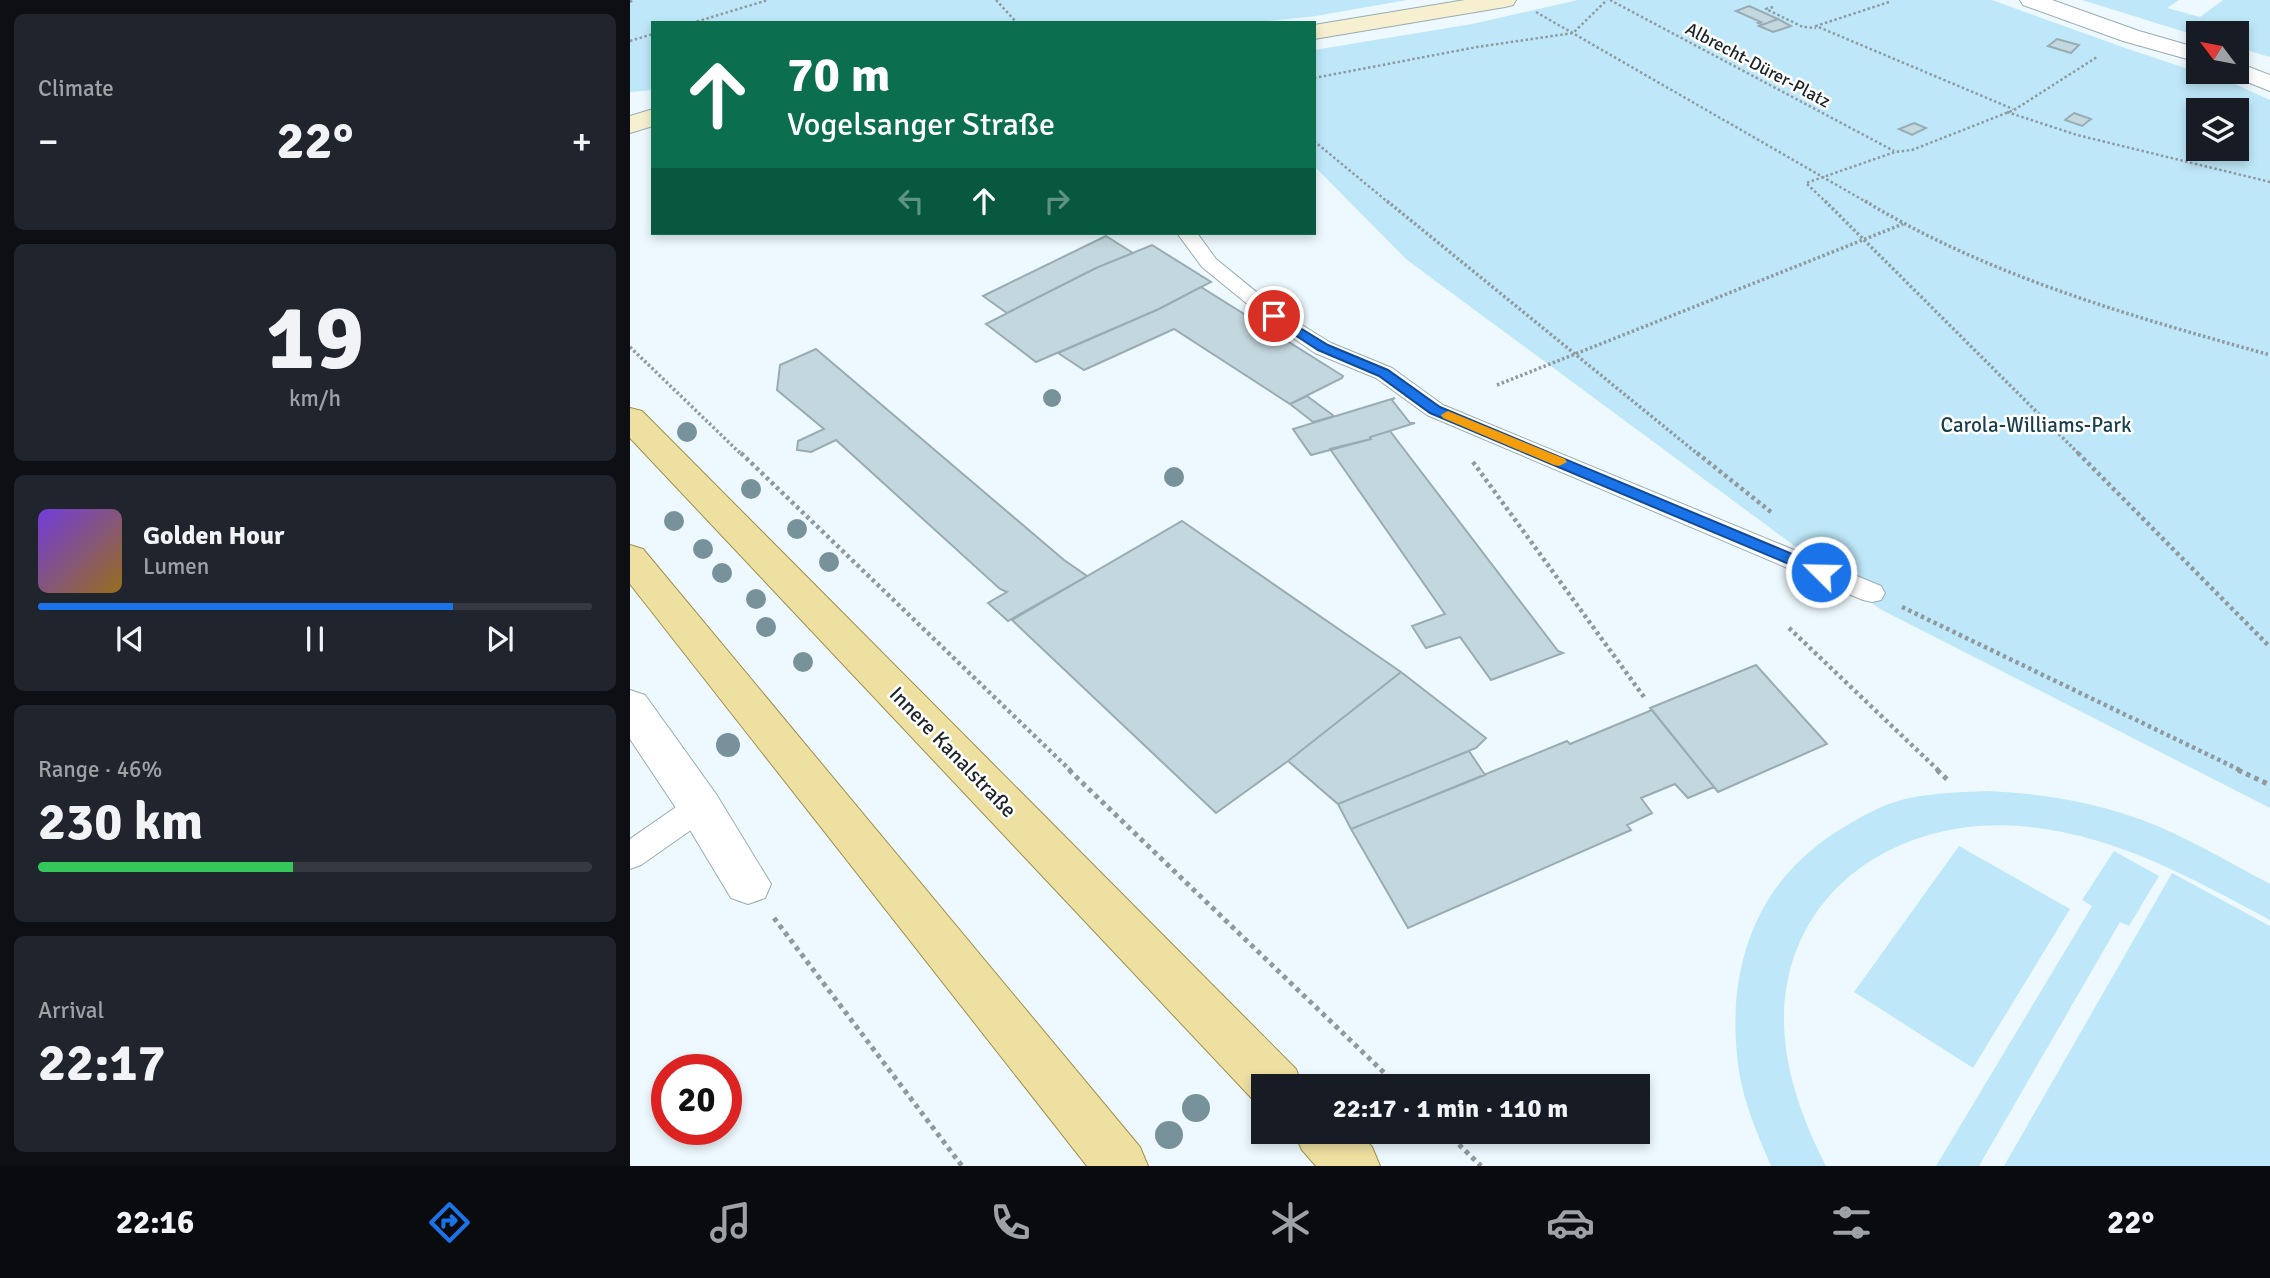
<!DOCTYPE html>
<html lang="en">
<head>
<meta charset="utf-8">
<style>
  :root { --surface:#171b24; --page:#20242c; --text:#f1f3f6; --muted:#9ea1a6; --line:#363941; --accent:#1a73e8 }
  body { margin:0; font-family:Signika,sans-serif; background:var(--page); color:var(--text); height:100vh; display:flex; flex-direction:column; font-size:26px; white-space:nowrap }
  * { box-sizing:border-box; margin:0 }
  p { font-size:23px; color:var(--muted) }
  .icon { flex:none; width:38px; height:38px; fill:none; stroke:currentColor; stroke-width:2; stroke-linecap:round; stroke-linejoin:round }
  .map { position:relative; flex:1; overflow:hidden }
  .side { display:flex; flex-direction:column; gap:14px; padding:14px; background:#0d0f14; width:630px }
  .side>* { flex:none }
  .banner { position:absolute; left:21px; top:21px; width:665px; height:214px; border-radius:0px; box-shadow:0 4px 10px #0003; background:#0b6e4f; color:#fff; overflow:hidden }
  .needle { width:46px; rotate:302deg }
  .tools { position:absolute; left:1556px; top:21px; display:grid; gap:14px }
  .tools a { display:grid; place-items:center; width:63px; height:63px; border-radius:0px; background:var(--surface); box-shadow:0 4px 10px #0003; font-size:35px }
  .speed { position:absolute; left:21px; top:1054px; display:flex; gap:14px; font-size:35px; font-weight:700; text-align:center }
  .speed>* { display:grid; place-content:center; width:91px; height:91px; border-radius:50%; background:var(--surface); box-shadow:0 4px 10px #0003; line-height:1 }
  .speed .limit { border:10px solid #d22; background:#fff; color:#111 }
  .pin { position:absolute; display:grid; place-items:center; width:60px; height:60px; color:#fff; margin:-30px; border:4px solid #fff; border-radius:50%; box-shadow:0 2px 7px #0007 }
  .me { position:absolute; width:77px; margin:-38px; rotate:293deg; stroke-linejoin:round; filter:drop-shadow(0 0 5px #0008) }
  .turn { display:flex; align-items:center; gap:24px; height:147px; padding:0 21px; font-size:32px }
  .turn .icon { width:91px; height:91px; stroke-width:2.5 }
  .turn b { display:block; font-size:49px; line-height:60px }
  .lanes { display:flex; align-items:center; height:66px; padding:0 21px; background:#0003; justify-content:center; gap:35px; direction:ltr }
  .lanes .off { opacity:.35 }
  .big { font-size:52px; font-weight:700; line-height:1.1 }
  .side .card { flex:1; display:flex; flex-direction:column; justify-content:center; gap:10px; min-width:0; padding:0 24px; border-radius:10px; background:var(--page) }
  .side .dial { align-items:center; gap:0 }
  .dial b { font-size:91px; line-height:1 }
  .song { display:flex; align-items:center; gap:21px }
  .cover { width:84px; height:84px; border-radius:10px; background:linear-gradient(135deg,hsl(260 70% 55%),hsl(40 70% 35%)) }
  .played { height:7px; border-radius:4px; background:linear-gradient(90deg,var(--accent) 75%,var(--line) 75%) }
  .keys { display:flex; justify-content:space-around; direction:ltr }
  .heat { display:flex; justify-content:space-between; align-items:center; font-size:38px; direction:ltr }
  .charge { height:10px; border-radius:5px; background:linear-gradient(90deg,#34c759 46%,var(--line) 0) }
  .trip { position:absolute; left:621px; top:1074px; width:399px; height:70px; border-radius:0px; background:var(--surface); box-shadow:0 4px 10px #0003; font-weight:700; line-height:70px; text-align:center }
  .menu { display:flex; height:112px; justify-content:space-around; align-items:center; background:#090b0e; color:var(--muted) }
  .menu .icon { width:49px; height:49px }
  .menu .on { color:var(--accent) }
  .menu b { font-size:32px; color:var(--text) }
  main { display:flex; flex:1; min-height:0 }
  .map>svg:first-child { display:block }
</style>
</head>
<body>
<main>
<section class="side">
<div class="card"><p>Climate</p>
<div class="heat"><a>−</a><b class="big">22°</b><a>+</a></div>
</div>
<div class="card dial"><b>19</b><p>km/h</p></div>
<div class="card">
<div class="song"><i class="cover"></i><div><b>Golden Hour</b><p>Lumen</p></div></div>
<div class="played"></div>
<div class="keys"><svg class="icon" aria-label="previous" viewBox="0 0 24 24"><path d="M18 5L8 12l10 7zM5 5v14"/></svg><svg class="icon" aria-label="pause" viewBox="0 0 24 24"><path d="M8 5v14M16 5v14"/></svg><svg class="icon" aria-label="next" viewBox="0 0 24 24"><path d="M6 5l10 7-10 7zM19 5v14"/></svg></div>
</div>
<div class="card"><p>Range · 46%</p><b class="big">230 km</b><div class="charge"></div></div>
<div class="card"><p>Arrival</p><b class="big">22:17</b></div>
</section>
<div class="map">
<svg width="1640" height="1166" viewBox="0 0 1640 1166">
  <rect width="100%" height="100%" fill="#edf9fe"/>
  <path fill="#bee8f9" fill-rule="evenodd" d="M0,0h777l-91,16 -68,7h-595v67l-23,2z
    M948,0h414l136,49 109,36 33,15v708l-390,-199 -473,-349 -93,-94v-116l158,-26zM1568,110h38v39h-38z
    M1452,0h97l-12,8 33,9 23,-17h47v57l-33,-10 -1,-14h-38v3z
    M1358,791c64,3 129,15 187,43 32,15 63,33 95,50v36c-81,-43 -157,-87 -251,-94 -118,-9 -231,61 -235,188 -1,54 18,105 42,152h-55c-13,-30 -27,-63 -32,-95 -14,-94 12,-183 94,-237 24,-15 48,-30 76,-36 26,-5 53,-6 79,-7z
    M1329,846l111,63 -97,159 -119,-76z
    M1484,851l45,25 -30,50 -9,-4 -141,244h-43l156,-260 -10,-6z
    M1542,873l98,53v240h-266z"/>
  <path fill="#c3d7df" stroke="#99acb3" stroke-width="2" d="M1119,6l29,13 -16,6 -4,-2 3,-1 -25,-11z
    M1148,19l13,7 -18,6 -14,-6z
    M1427,39l22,6 -8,8 -23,-7z
    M1444,113l17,6 -9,7 -17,-6z
    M1284,123l12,5 -14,7 -13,-6z
    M476,236l27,17 -37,15 -89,45 -24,-17z
    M522,245l59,37 -52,27 -123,53 -50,-38 110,-56z
    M571,287l142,89 -1,2 -52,26 -116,-75 -90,41 -26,-17 101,-44z
    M186,349l248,211 23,16 -79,45 -20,-18 19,-11 -7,-3 -164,-149 -25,12 -14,-2 1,-9 26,-12 -47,-39 3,-25z
    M677,396l27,20 -21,6 -23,-18z
    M765,398l-3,2 18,23h5l-45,14 1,2 -60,16 -18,-26z
    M760,431l168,220 5,2 -72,27 -31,-43 -34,11 -14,-22 33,-12 -115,-165 41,-10 -1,-2z
    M552,521l219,151 -113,89 -72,52 -204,-193z
    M1126,665l71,79 -109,48 -68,-84z
    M771,672l85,66 -10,10 -138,56 -50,-43z
    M1022,710l62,77 -26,11 -13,-14 -34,14 11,15 -25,12 4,5 -223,98 -57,-99 216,-88 3,3z
    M839,751l16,24 -134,54 -13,-25z"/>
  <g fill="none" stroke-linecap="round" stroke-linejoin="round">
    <g stroke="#99acb3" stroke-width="2">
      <path id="lane" d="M547,233h20l19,26 65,53 50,31 61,25 51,37 438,181 4,7 -4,7 -9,2 -9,-2 -436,-185 -51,-37 -61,-25 -48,-33 -65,-53z
        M70,795l11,3 4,9 -4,9 -70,49 -11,4v-30l59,-41z"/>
    </g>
    <g stroke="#99acb3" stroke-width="2">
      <path id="street" d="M1390,0h32l87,31 59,17v14l-75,-21 -100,-36z
        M1606,62l34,13v16l-43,-17 -1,-2h10z
        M0,690l15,5 71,99 55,90 -6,14 -17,6 -17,-6 -47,-78 -54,-81z"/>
    </g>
    <g stroke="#99acb3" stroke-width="2">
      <path id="secondary" d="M835,0h51l-3,5 -8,2 -191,32v-14z
        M23,109v17l-23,7v-17z"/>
    </g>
    <g stroke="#9e914e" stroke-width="2">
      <path id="primary" d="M0,408l12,3 654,658 7,18h-39v20l-6,-2 -628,-667z
        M0,545l13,4 497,598 8,19h-61l-457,-582z
        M664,1132h64l14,15 8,19h-64l-14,-16z"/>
    </g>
    <path stroke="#90999e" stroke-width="2.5" stroke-dasharray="2.5 2.5" stroke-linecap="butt" d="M366,0l21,23
      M980,0l284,151
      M0,2l4,-2
      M1259,2l-73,24 197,83
      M1143,7l-7,2 37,18 13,1
      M906,12l332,191
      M62,23l76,-23
      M0,41l23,-7
      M684,78l163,-31 96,-14 34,-33
      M1377,112l70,23 193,47
      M684,141l75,62
      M1197,203l-21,-20 89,-31 17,-2 102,-40 83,-53"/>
    <path stroke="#90999e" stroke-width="3.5" stroke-dasharray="2.5 2.5" stroke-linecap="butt" d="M757,201l312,254
      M1195,201l255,254
      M1235,201c125,76 266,115 405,154
      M0,347l112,108
      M867,385l406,-161"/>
    <path stroke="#90999e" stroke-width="4.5" stroke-dasharray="3.5 3.5" stroke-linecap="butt" d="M111,453l330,318
      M1067,453l74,59
      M1448,453l192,194
      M843,462l171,235
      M1272,607l340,164
      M1159,628l150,143"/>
    <path stroke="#90999e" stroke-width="5" stroke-dasharray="4.5 4.5" stroke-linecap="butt" d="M439,770l330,317
      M1307,770l13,12
      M1608,770l32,15
      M144,918l188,248
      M816,1132l35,34"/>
    <use href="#lane" fill="#fff" fill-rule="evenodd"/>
    <use href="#street" fill="#fff" fill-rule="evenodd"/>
    <use href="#secondary" fill="#f7f0d0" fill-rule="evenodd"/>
    <use href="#primary" fill="#eee0a1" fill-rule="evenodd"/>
  </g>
  <g fill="#78929c">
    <circle cx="422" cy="398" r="9"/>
    <circle cx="57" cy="432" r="10"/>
    <circle cx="544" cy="477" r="10"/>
    <circle cx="121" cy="489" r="10"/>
    <circle cx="44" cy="521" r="10"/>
    <circle cx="167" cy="529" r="10"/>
    <circle cx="73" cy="549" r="10"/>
    <circle cx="199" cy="562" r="10"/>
    <circle cx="92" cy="573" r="10"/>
    <circle cx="126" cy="599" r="10"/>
    <circle cx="136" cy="627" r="10"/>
    <circle cx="173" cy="662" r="10"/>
    <circle cx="98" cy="745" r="12"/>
    <circle cx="566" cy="1108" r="14"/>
    <circle cx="539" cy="1135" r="14"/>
  </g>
  <path fill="#1a73e8" stroke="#114b97" stroke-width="2" d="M644,312l54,33 60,25 52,37 386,161 3,4 -3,3h-11l-385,-162 -51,-37 -61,-26 -49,-32 -2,-2z"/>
  <path fill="#f59e0b" d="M818,411l117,48 2,3 -8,4 -5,-1 -111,-47 -2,-3z"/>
  <g text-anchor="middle" stroke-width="5" stroke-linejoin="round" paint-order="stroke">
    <g font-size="18" fill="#1d2427" stroke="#fff">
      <text transform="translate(1128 65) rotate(28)" y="6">Albrecht-Dürer-Platz</text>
    </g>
    <g font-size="21" fill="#183e4c" stroke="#fff">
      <text x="1406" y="432">Carola-Williams-Park</text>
    </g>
    <g font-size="21" fill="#1d2427" stroke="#fff">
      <text transform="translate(323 752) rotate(46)" y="7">Innere Kanalstraße</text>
    </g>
  </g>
</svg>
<div class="tools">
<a><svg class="needle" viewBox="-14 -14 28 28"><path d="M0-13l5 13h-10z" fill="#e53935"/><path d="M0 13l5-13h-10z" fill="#9ea1a6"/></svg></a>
<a><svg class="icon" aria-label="layers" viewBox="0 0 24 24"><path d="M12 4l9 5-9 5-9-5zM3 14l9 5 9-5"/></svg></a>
</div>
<div class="speed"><div class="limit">20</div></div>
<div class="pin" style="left:644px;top:316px;background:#d93025"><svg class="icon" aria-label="arrive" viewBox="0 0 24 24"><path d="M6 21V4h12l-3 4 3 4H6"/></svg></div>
<svg class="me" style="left:1191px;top:572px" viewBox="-20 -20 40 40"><circle r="17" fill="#1a73e8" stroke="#fff" stroke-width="3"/><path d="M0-11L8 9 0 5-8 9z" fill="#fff"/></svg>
<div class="trip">22:17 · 1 min · 110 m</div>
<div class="banner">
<div class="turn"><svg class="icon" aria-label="ahead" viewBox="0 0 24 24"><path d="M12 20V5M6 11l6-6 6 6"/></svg><div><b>70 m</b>Vogelsanger Straße</div></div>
<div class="lanes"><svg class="icon off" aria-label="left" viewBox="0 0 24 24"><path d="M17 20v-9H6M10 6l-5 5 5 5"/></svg><svg class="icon" aria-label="ahead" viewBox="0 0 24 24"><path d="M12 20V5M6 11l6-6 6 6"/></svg><svg class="icon off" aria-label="right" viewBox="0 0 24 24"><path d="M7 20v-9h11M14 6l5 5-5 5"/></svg></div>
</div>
</div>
</main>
<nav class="menu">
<b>22:16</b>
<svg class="icon on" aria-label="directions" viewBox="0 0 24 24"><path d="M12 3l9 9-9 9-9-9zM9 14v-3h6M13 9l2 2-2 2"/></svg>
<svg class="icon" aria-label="music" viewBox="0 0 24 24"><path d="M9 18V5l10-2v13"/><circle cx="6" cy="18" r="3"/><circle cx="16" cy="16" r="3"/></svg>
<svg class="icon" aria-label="phone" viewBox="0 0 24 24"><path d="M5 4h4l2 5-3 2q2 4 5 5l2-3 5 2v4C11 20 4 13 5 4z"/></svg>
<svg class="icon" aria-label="climate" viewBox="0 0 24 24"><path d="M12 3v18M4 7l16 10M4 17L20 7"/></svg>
<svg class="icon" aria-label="car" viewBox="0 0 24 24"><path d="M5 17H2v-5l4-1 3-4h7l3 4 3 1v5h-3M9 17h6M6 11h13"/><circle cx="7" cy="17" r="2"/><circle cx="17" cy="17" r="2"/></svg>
<svg class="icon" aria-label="filters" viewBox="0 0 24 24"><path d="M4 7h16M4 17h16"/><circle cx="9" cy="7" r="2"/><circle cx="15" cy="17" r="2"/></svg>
<b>22°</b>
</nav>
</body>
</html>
